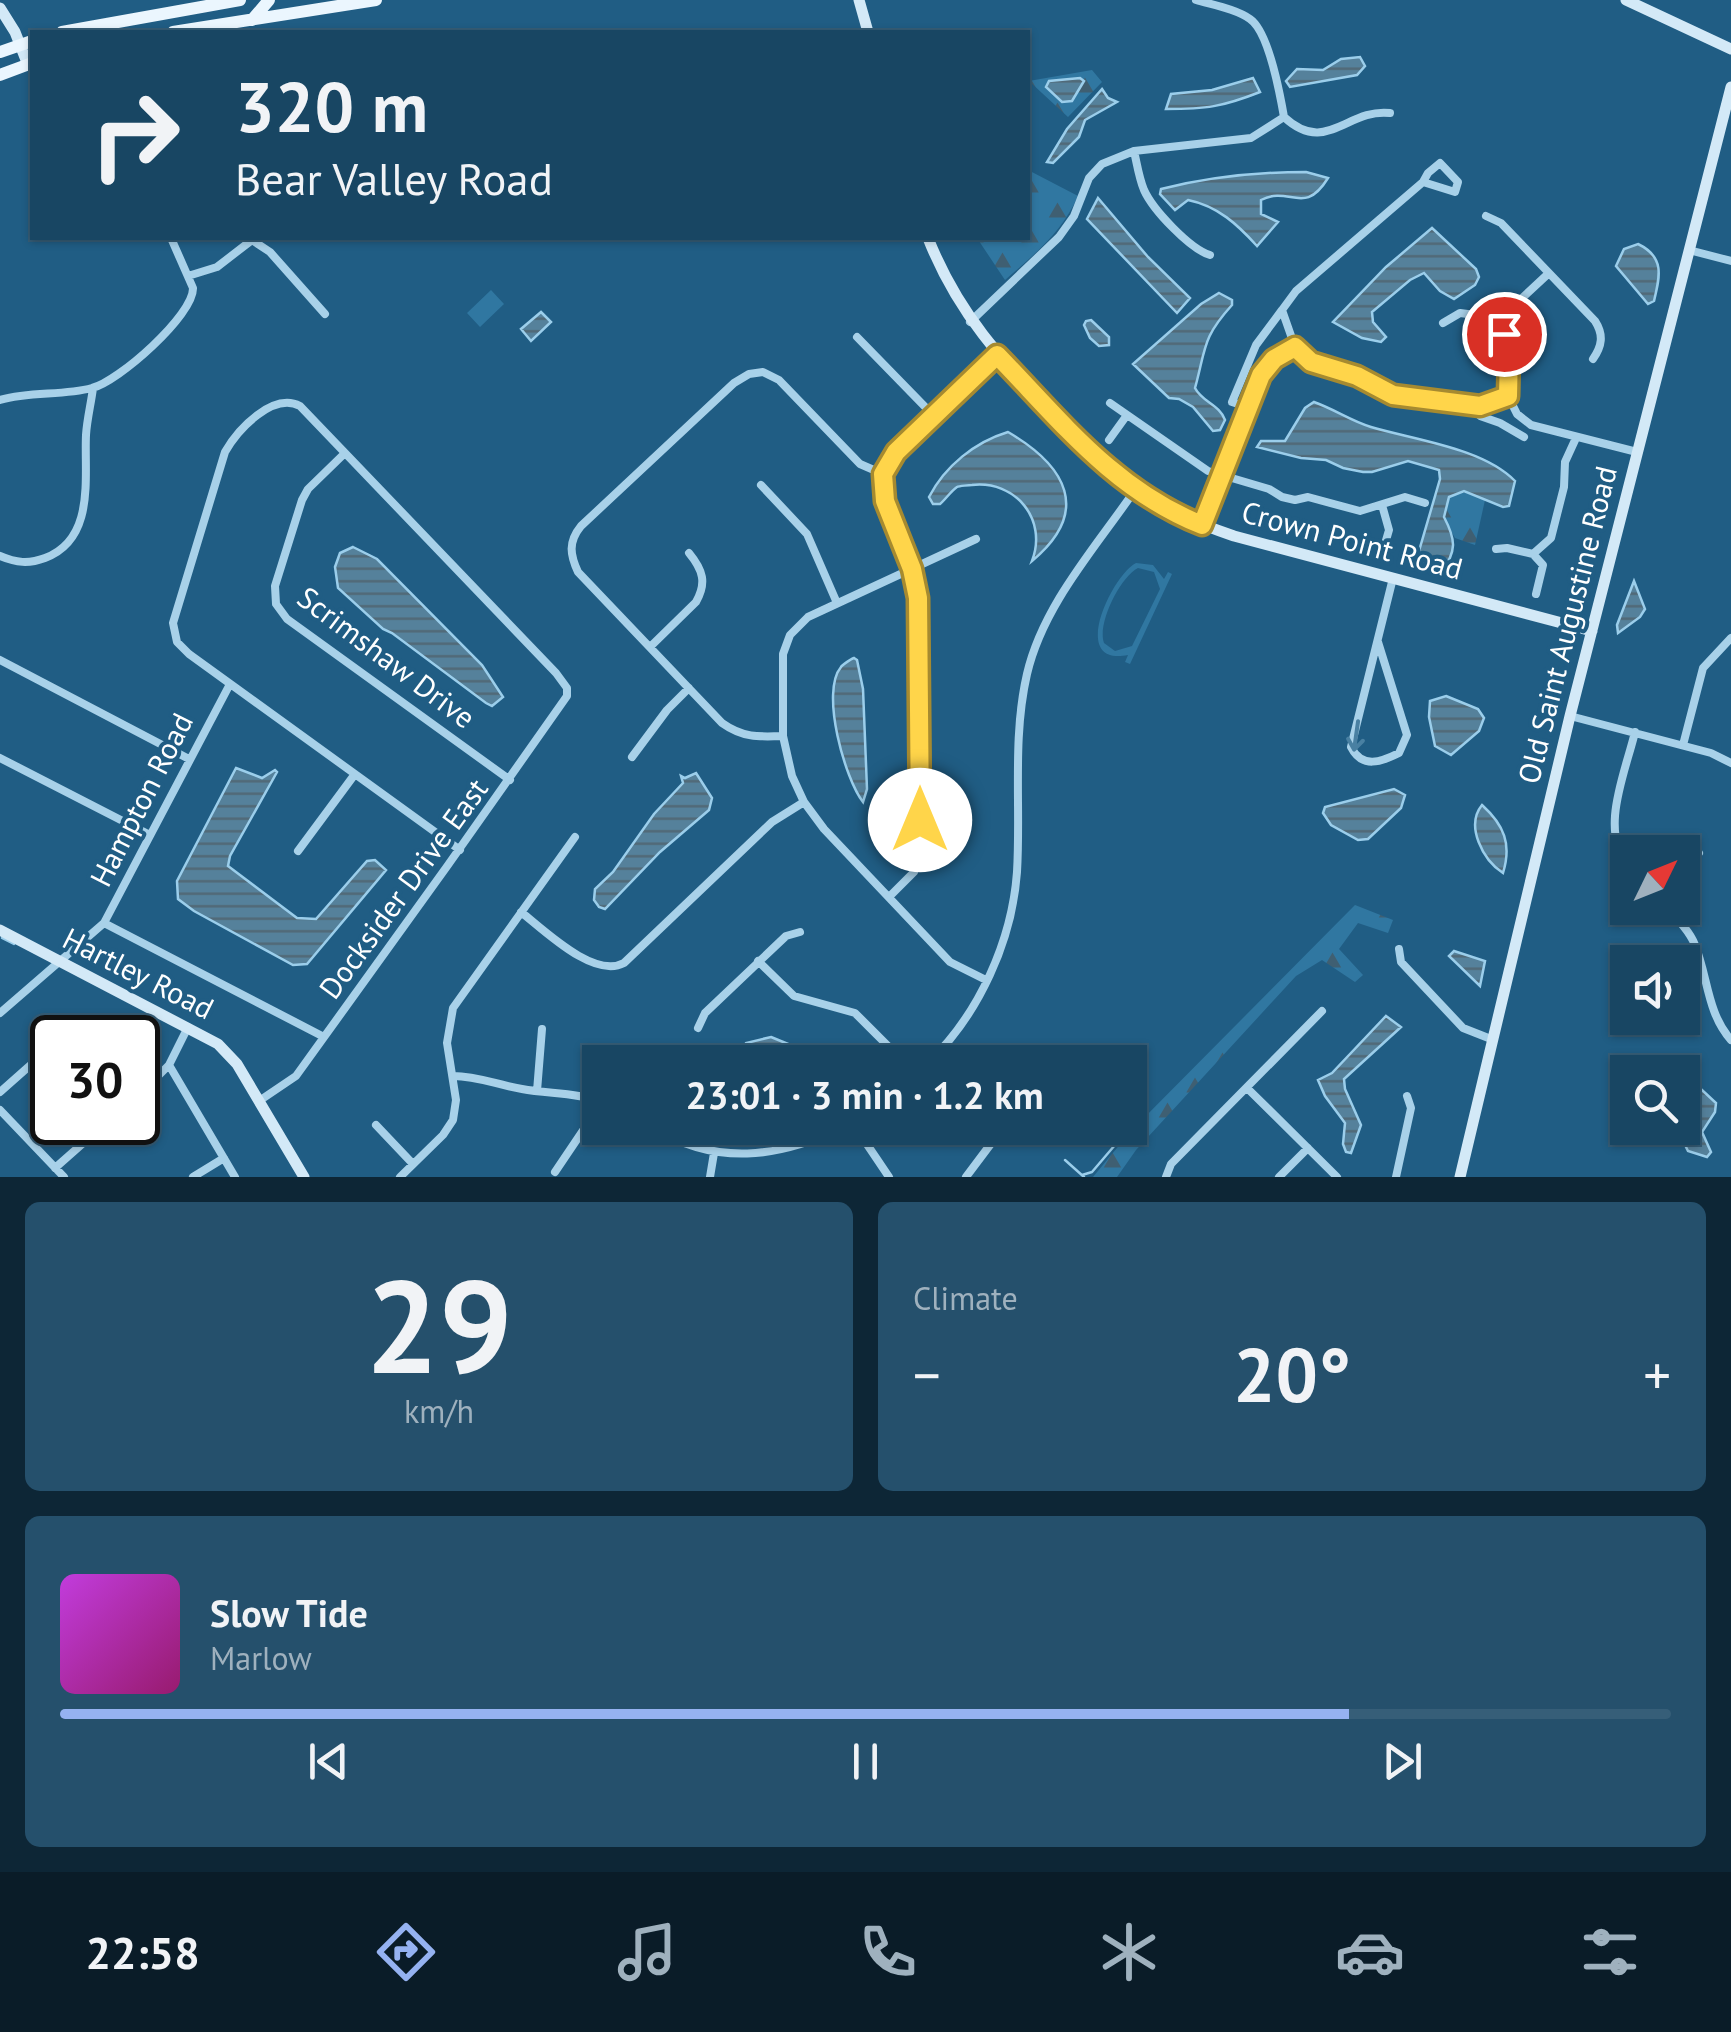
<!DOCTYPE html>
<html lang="en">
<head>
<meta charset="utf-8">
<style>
  :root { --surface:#184663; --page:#25506c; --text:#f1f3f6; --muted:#9fb1be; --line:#365e78; --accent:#95b2f1 }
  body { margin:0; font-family:"PT Sans",sans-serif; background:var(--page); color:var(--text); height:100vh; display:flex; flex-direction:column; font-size:38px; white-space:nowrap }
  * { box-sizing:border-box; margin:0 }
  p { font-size:32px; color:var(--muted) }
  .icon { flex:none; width:55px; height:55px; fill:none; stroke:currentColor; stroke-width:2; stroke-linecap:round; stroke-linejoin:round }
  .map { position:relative; height:1177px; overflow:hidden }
  .side { display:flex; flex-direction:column; gap:25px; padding:25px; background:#0d2636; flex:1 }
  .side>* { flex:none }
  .guide { position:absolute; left:30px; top:30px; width:1000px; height:210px; border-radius:0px; box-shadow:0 2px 8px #0004,0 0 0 2px var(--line); background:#184663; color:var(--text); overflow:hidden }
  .needle { width:65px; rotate:47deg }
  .buttons { position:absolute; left:1610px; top:835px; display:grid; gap:20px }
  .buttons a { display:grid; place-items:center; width:90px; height:90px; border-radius:0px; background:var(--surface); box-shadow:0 2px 8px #0004,0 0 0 2px var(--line); font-size:50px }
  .speed { position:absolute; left:30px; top:1015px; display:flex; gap:20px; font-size:50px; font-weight:700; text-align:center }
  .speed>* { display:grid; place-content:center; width:130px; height:130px; border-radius:50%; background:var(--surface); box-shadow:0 2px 8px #0004,0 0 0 2px var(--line); line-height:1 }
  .speed .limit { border:5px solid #111; border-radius:15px; background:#fff; color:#111 }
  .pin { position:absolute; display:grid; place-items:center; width:85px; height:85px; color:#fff; margin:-42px; border:5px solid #fff; border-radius:50%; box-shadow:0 2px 10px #0007 }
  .me { position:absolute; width:110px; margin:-55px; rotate:0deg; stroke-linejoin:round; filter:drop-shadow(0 0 8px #0008) }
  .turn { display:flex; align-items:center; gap:35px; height:210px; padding:0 40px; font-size:45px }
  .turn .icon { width:130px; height:130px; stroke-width:2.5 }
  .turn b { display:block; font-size:70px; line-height:85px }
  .big { font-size:75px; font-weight:700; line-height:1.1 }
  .side .tile { flex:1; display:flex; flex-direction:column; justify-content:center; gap:15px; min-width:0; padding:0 35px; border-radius:15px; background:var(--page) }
  .side .dial { align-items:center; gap:0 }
  .dial b { font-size:130px; line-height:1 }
  .song { display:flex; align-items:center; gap:30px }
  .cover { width:120px; height:120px; border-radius:15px; background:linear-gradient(135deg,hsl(290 70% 55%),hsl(320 70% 35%)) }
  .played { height:10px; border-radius:5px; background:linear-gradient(90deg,var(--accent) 80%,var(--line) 80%) }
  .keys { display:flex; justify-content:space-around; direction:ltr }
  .heat { display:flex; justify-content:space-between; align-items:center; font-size:55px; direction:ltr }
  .side .tiles { flex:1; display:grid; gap:25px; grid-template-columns:1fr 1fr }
  .tile:last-child { grid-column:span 2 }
  .trip { position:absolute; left:582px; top:1045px; width:565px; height:100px; border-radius:0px; background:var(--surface); box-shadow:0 2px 8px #0004,0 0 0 2px var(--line); font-weight:700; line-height:100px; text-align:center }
  .dock { display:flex; height:160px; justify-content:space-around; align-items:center; background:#0a1c28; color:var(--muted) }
  .dock .icon { width:70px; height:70px }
  .dock .on { color:var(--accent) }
  .dock b { font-size:45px; color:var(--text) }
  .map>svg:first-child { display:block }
</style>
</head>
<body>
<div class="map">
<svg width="1731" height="1177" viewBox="0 0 1731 1177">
  <defs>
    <pattern id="forest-firs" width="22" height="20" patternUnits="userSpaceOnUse" patternTransform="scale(2.5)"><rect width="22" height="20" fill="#3077a1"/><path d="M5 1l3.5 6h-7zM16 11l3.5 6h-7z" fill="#3f5f72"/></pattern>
    <pattern id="water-rules" width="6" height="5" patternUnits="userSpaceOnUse" patternTransform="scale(2.5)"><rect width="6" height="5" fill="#55819b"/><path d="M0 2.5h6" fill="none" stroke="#516977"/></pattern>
  </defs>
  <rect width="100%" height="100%" fill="#205d84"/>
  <path fill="url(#forest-firs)" d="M1092,70l10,12 -34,35 -39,-36z
    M1028,170l50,26c-16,36 -43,58 -73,84l-28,-42h51z
    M1464,491l21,9 -10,45 -20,-7 -12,-21 6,-20z
    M1355,905l38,15 -5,13 -30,-10 -19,26 24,26 -8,7 -33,-22 -26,16 -160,174 -19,27h-24l38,-46z"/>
  <path fill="#3077a1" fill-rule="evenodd" d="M491,290l13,14 -24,23 -13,-14z
    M1136,563l17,2 11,14 4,-7 4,2 -42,90 -5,-2 3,-7c-60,12 -16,-80 8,-92zM1138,568l16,4 6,17 -28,57 -17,5 -11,-8c-7,-19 16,-66 34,-75z"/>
  <path fill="url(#water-rules)" stroke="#9bceeb" stroke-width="2.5" d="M1360,57l5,9 -8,9 -67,12 -4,-6 11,-12 26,1 18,-11z
    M1080,78l4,3 -12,20 -10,1 -16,-15 3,-6z
    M1253,78l7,14c-38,15 -54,17 -94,17l5,-15 41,-4z
    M1102,89l6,9 9,4 -32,18 -6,17 -26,26 -6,-1 20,-33z
    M1306,172l22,6c-24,39 -38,7 -67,22v14l17,8 -21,24c-19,-21 -39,-40 -69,-46l-13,10 -15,-16 1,-5c48,-12 95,-17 145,-17z
    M1098,198l50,59 42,41 -13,15 -90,-94z
    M1432,228l44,41 3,8 -4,8 -21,14 -14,-8 -16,-18 -14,7 -38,32 1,10 13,15 -5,5 -19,-4 -29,-16 53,-55z
    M1638,244c27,13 22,32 16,57l-6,3 -32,-38 8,-17z
    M1219,293l13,7v5c-30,33 -26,43 -37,83 7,14 25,17 30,32l-5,10 -7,1 -20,-24 -14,-8 -10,-1 -36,-34 68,-60z
    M541,312l10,10 -20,19 -10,-12z
    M1091,320l18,17v8l-10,1 -9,-8 -6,-13 2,-4z
    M1314,402c20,7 37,19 57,25 44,13 112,21 144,54l-6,25 -6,1 -39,-16 -15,6 -5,20c12,23 13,34 -3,56l-18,-6 -4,-16 21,-72 -1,-9 -31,-9 -36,11h-9l-20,-4 -17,-8 -25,-2 -44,-11 4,-6h24l20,-33z
    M1008,432c58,34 84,79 24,129 16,-42 -17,-81 -60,-76 -2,0 -13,1 -15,2 -6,4 -12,13 -17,17h-7l-4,-7c16,-31 46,-55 79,-65z
    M353,547l24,12 105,106 21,32 -11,9 -6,-3 -94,-70 -9,-4 -45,-41 -3,-21 5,-14z
    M1634,581l11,28 -5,8 -22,16 -1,-8z
    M854,658l3,2 6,29 4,100 -4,13c-18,-23 -43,-110 -22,-135 1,-2 10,-8 13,-9z
    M1446,696l32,13 6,9 -5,13 -28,24 -16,-9 -6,-29 1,-16z
    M236,768l26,10 13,-8 2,2 -47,84 -2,10 69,52 19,1 51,-58 8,-1 11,10 -79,94 -14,1 -99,-54 -16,-12 -1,-18z
    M696,773l16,25 -3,12 -49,42 -55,57 -6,-2 -5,-7 1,-11 18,-17 41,-58 29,-31 -2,-7 4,2z
    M1394,789l11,6 -4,13 -33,31 -10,1 -27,-15 -8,-12 2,-6z
    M1482,805c22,20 30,39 21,68 -20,-13 -38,-47 -21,-68z
    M1454,951l31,10 -5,25 -31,-30z
    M1386,1016l15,11 -57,52 1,10 16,36 -10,28 -5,-1 -3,-8 2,-21 -20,-27 -7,-16 14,-7z
    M771,1037l61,25h-99l13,-19z
    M1688,1077l28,26 -1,9 -13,20 9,20 -4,5 -19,-6 -5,-10 8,-15 3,-20 -11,-24z"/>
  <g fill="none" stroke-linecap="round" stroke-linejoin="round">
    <path stroke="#9bceeb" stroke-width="2.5" d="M2,938l12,6
      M1065,1160l19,17
      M1082,1175l10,-3 23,-27"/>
    <path stroke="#a8d1e9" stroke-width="8" d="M1196,0c17,5 40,9 54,19 19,13 30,75 34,98
      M1284,117c42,39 63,-9 106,-4
      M1134,151c3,13 5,27 10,39 9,20 46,59 66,65
      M1423,182l5,-9 12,-10 18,19 -3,10 -32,-10 -127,109 -14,19 13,37 8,10 8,6 46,13 36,19 87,11 28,-10
      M1486,216l15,7 94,98c9,14 7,25 -2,38
      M1689,250l42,11
      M1549,273l-30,28 -13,18 2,77 9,18 14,11 106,27
      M188,276l29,-9 35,-27 18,12 55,62
      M970,322l89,-85 15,-21 15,-38 13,-14 32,-13 117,-13 33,-21
      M1443,323l17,-10 46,6
      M857,337l76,78
      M0,400c30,-9 62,-4 92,-12 26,-6 102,-73 101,-100l-22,-50
      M1110,403l98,68 61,18 13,8 13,3 13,-3 52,14 45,-14 20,6
      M1480,406v10l20,7 24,14
      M1247,407l-15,-5 24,-57 26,-35
      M1109,440l18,-25
      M345,453l-37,36 -6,11 -27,86 1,18 11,15 223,161
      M761,485l46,49 30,69
      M1202,525l59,-150 13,-16 21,-12
      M976,539l-168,78 -18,18 -7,19v82l9,40 12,26 20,27 126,133 36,18
      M1496,549l11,-1 26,6
      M1382,554l7,-24 -7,-25
      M1533,554l18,-16 13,-51 1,-25 11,-24
      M1533,554l10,11 -7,29
      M0,556c16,7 29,8 45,2 51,-19 39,-82 41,-123 1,-16 5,-31 7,-47
      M1378,642l29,93 -8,18c-18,9 -37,16 -48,-6l42,-169
      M650,647l46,-45c11,-19 7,-32 -7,-49
      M0,660l189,99
      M1570,716l141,37 20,10
      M783,736c-24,1 -40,2 -61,-13l-144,-151c-8,-17 -10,-30 3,-46l153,-143 15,-9 14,-2 16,8 81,84 23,10
      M1683,745l20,-77 28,-30
      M632,757l35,-47 22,-22
      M0,758l150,77
      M298,851l57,-77
      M1628,867c-29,-38 -3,-93 7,-135
      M1682,869l17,-16
      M889,897l25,-25 6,-15 -2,-259 -6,-29 -27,-68 -2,-27 13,-21 101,-98
      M1666,908c11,11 23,22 29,37 13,32 12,68 36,95
      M521,912c24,19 73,67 103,51l148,-141 32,-20
      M104,923l220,114
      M1399,949l2,13 62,66 28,11
      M758,961l36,35 61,17 49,49
      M0,1013l104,-90 126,-239
      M698,1028l7,-15 81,-77 14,-4
      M62,1038l8,-7
      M929,1062c50,-48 83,-121 88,-190 4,-66 -5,-133 10,-198 16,-69 69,-127 108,-184
      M169,1065l66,112
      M453,1076c25,0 44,9 69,13 26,5 52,3 78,12
      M1247,1088l90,89
      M537,1091l5,-62
      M0,1092l52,-46
      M138,1096l31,-31 19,-38
      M259,1101l37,-25 152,-211 119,-169v-8l-11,-15 -256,-267c-27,-14 -62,23 -75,46l-52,171 4,19 12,12 271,196
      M0,1110l64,67
      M376,1125l37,39
      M654,1128c62,38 124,30 188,0
      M856,1128l33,49
      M55,1168l52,-46
      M555,1172l31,-46 11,-26
      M193,1177l31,-19
      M400,1177l43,-42 10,-15 3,-20 -9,-57 6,-35 122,-171
      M710,1177l4,-24
      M966,1177l27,-36
      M1166,1177l5,-13 151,-153
      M1279,1177l29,-29
      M1396,1177l15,-69 -4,-12"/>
    <path stroke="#d3e9f7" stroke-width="11" d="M859,0l9,32
      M1626,0l105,49
      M0,8l15,24 13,33
      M928,238c30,76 73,121 129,179 23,24 45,51 73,69 32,23 66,37 104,50l358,95
      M0,930l218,114 19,20 67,113
      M1460,1177l110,-461 161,-629"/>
    <path stroke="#ebf6fe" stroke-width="12" d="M252,20l17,-20
      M62,32l178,-32
      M173,32l203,-32
      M0,52l32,-11
      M0,75l32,-12"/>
  </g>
  <defs><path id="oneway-shaft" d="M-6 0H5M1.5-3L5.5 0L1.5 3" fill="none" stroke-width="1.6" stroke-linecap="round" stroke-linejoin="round" transform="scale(2.5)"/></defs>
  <use stroke="#4980a2" href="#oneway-shaft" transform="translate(1356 736) rotate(98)"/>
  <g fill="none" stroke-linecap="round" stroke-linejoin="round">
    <g stroke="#a68a30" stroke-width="25">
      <path id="route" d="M920,820l-2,-222 -6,-29 -27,-68 -2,-27 13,-22 101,-97c64,66 117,135 205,170l59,-150 13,-16 21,-12 16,15 46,14 36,19 87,11 28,-10 1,-44 -5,-18"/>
    </g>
    <use href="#route" stroke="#ffd54a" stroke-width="18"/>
  </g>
  <g text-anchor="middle" stroke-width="8" stroke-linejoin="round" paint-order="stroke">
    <g font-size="30" fill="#fff" stroke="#205d84">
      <text transform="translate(1352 541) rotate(15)" y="10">Crown Point Road</text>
      <text transform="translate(1568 625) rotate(-76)" y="10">Old Saint Augustine Road</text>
      <text transform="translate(386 658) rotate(37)" y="10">Scrimshaw Drive</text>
      <text transform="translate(142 800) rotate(-63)" y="10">Hampton Road</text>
      <text transform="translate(404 889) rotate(-54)" y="10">Docksider Drive East</text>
      <text transform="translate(138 974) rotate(27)" y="10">Hartley Road</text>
    </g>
  </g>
</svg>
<div class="buttons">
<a><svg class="needle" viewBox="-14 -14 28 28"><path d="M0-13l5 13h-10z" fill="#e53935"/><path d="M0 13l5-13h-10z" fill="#9fb1be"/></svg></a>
<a><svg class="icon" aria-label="sound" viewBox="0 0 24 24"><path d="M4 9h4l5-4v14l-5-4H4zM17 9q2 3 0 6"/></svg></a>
<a><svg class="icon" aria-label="search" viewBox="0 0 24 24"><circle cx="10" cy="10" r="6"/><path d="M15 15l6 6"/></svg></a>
</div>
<div class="speed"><div class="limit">30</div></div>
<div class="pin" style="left:1504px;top:334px;background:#d93025"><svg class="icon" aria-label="arrive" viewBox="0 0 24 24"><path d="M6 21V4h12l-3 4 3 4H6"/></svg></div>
<svg class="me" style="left:920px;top:820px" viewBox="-20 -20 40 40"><circle r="19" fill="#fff"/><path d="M0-13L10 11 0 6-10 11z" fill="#ffd54a"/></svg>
<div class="trip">23:01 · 3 min · 1.2 km</div>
<div class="guide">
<div class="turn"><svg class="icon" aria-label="right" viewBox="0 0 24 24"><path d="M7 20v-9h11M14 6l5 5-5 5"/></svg><div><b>320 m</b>Bear Valley Road</div></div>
</div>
</div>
<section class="side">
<div class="tiles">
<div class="tile dial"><b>29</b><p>km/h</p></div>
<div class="tile"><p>Climate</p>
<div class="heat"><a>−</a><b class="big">20°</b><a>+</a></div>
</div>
<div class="tile">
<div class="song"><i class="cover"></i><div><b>Slow Tide</b><p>Marlow</p></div></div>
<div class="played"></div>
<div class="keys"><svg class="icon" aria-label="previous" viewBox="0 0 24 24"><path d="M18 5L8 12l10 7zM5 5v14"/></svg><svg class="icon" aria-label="pause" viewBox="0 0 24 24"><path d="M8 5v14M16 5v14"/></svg><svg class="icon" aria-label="next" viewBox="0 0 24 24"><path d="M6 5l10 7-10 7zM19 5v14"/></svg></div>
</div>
</div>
</section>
<nav class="dock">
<b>22:58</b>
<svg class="icon on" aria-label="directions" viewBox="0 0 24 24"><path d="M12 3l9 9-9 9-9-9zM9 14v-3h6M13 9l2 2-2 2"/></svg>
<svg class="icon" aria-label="music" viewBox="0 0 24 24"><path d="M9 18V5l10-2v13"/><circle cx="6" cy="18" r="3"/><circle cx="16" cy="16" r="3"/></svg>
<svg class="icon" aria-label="phone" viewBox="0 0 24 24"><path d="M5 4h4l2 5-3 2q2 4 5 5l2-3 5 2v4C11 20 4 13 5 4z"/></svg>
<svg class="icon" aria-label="climate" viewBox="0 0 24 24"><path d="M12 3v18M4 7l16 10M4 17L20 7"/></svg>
<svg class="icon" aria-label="car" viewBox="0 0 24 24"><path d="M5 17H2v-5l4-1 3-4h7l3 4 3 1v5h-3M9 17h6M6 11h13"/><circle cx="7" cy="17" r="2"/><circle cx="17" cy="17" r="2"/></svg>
<svg class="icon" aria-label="filters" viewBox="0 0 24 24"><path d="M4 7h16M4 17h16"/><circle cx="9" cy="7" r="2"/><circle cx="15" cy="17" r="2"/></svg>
</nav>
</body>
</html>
